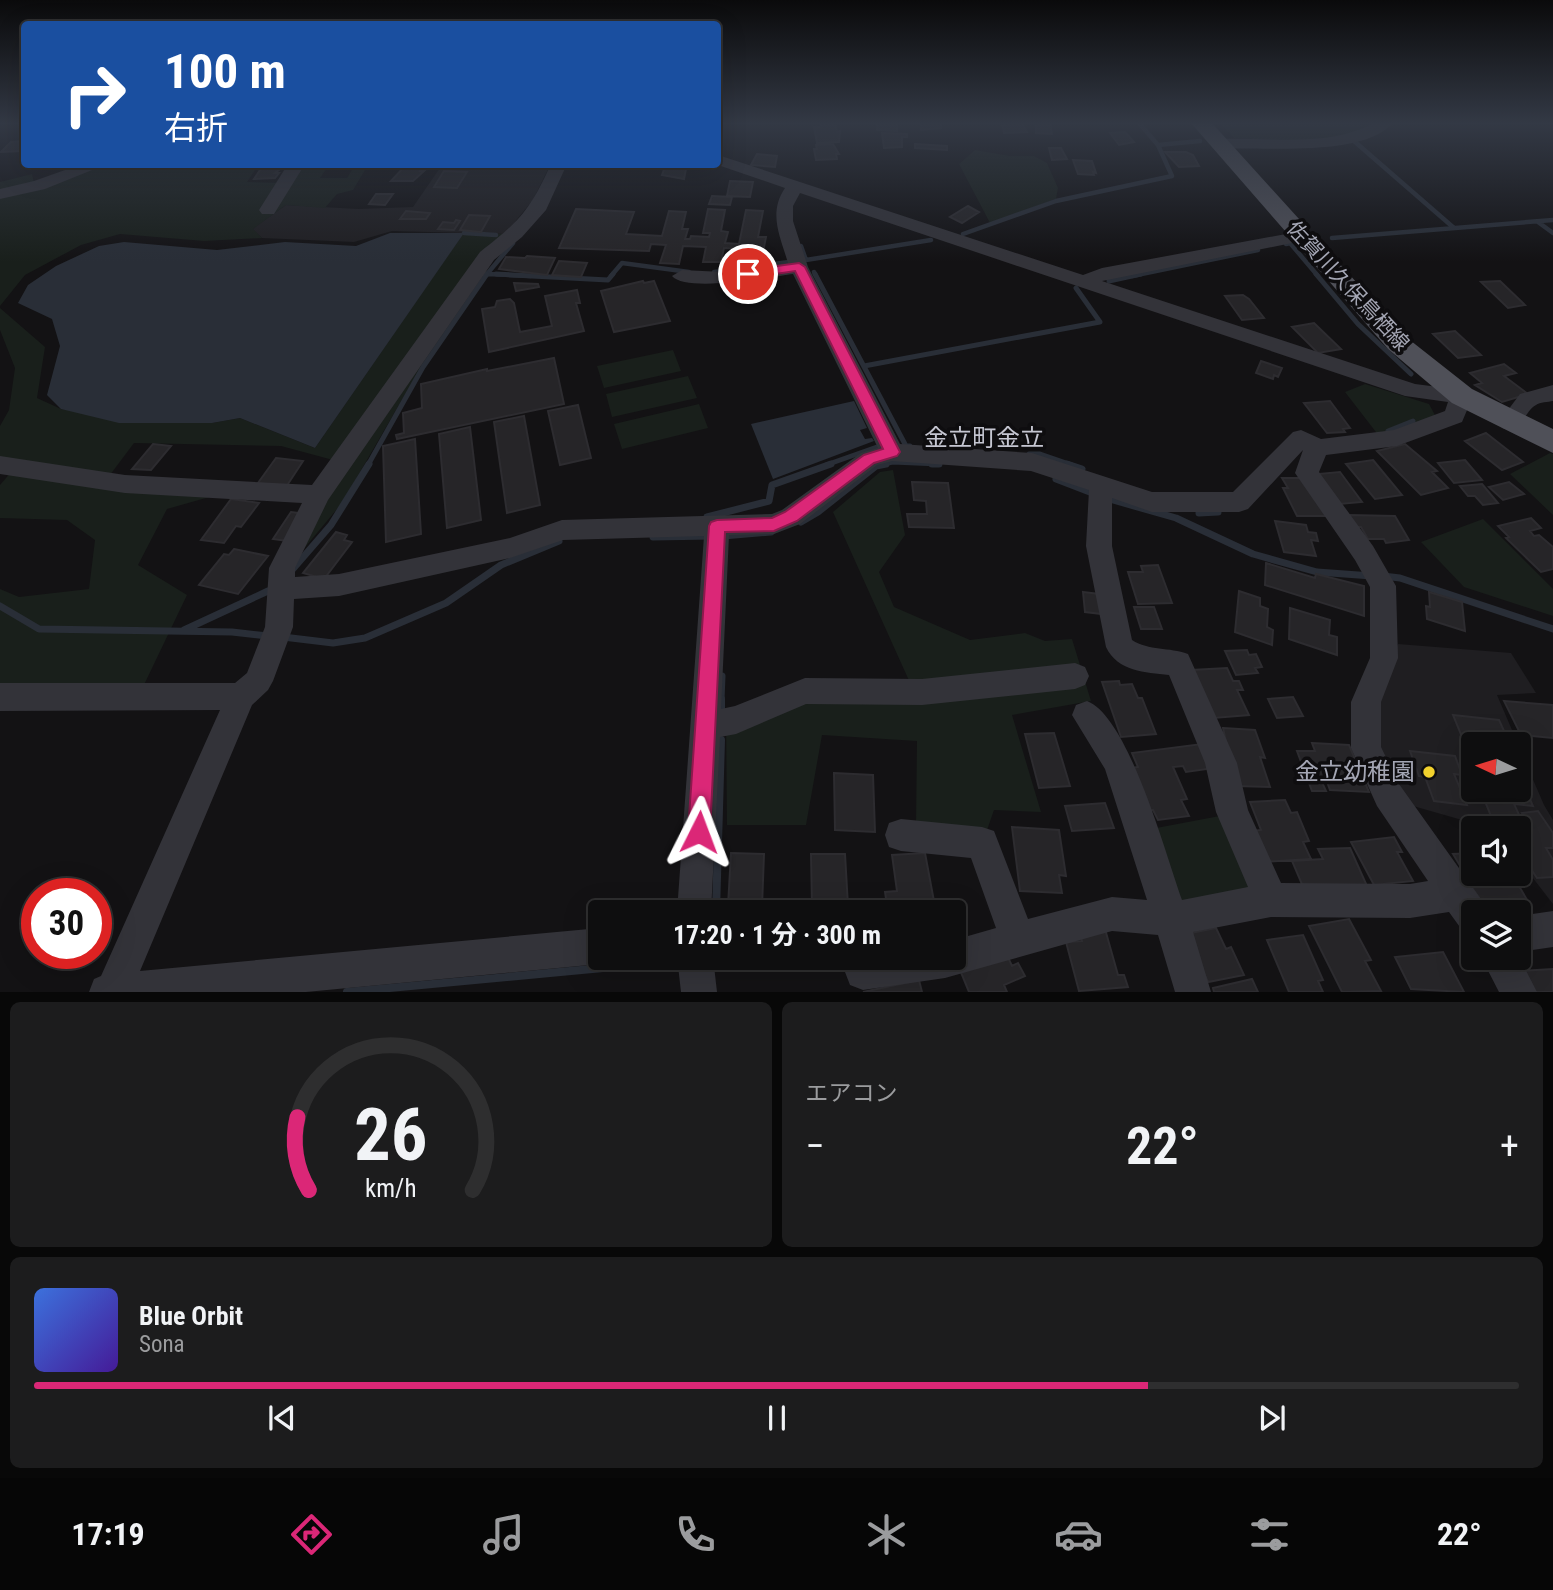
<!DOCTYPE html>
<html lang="ja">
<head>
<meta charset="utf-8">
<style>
  :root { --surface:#0e0e0f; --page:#1c1c1d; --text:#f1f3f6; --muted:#9b9c9e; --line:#2e2e2f; --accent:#db2777 }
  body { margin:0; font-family:"Roboto Condensed","Noto Sans JP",sans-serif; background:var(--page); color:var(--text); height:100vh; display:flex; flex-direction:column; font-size:26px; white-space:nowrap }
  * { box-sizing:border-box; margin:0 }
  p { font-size:23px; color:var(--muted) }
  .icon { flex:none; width:38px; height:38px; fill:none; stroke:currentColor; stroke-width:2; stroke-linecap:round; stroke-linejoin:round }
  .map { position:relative; height:992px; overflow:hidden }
  .side { display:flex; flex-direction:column; gap:10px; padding:10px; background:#080808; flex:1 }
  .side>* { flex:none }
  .hud { position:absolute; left:21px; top:21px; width:700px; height:147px; border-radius:7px; box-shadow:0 7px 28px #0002,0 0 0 2px var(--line); background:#1a4fa0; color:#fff; overflow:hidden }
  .needle { width:46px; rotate:274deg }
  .fabs { position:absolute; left:1461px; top:732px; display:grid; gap:14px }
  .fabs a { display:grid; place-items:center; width:70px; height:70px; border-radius:7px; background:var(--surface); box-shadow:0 7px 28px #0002,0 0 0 2px var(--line); font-size:35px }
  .speed { position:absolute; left:21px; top:878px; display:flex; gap:14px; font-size:35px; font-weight:700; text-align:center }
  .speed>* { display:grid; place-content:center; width:91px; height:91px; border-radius:50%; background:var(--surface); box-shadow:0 7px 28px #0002,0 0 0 2px var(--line); line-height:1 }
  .speed .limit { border:10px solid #d22; background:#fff; color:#111 }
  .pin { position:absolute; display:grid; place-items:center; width:60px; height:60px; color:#fff; margin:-30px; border:4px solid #fff; border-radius:50%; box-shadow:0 2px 7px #0007 }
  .me { position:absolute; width:77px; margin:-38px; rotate:3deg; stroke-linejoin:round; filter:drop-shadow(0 0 5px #0008) }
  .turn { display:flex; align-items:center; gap:24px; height:147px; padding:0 28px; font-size:32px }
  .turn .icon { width:91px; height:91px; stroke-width:2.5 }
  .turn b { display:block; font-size:49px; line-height:60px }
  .big { font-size:52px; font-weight:700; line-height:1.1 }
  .side .widget { flex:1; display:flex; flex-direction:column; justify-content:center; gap:10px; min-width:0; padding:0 24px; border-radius:10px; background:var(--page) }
  .side .dial { align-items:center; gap:0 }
  .dial svg { height:182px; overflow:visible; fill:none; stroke:var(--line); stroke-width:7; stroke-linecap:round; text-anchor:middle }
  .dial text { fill:var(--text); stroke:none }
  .song { display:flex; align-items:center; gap:21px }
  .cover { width:84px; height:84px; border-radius:10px; background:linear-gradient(135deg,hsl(220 70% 55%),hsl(260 70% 35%)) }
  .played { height:7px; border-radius:4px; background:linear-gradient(90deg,var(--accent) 75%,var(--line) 75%) }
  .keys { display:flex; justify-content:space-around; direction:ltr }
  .heat { display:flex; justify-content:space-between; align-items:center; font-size:38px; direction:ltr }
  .side .tiles { flex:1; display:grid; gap:10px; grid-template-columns:1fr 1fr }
  .widget:last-child { grid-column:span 2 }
  .trip { position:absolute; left:588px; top:900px; width:378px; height:70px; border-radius:7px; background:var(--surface); box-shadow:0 7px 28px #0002,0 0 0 2px var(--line); font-weight:700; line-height:70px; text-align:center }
  .dock { display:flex; height:112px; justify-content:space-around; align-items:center; background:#060606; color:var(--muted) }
  .dock .icon { width:49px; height:49px }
  .dock .active { color:var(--accent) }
  .dock b { font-size:32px; color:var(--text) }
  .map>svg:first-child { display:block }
</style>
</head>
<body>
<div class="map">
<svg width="1553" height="992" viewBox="0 0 1553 992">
  <rect width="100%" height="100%" fill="#131214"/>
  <path fill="#1f1e21" d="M442,165h108l-17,35 -28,34 -113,-3 -38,11 -92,-4 -10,-9 34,-24 72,4 55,-2z
    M1398,644l113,9 25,40 -39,2 21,49h-44v45h45v-42l25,58 9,15v84l-34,-44v-32h-29l-91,-26 -24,-48 -1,-48z"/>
  <path fill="#191f1b" d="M1220,123h161l-45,15 -29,4 -73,-4z
    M975,150l35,6h24l13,7 11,25 -2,11 -66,24 -31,-59z
    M259,164l-12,18 41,1 14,-18h27l-9,13h27l8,-13h13l-15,25 -16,4 -12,14 -39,-3 -33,24 9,9 -58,3 -84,-7 -39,11 -56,30 -25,31v-124l32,-8 2,9 68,-18z
    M464,232l41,2 -15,31 -69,102 -79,136 -55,66 61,-105 -67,-18 -147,-3 -24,32 110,19 -53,15 -29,56 49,30 -45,94 -142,6v-106l19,8 70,-8 6,-49 -28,-20 -67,-2v-33l18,-21 -18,-4v-34l9,-16 6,-42 -15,-38v-22l45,39 -8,51 24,11 151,14 28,-5 75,30z
    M673,350l8,21 -77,17 -7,-22z
    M688,376l9,22 -85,19 -6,-23z
    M1365,384l64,20 7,13 -57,19 -34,-44z
    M699,404l9,24 -86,21 -8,-25z
    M1550,453l3,1v61l-43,-41z
    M893,470l12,65 -26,37 15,35 76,33 55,-7 20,8 27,-2 19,62 -79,14 29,97 -47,-2 -8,23 -70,-8 1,-84 -95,-6 -16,90h-79l-1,-111 185,-29 -78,-173 47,-40z
    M1483,519l70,70v27l-89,-29 -43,-45z
    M1225,815l37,78 -87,17 -24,-81z"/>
  <path fill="#292e37" d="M390,233h74l-149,215 -75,-30 -28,5h-93l-58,-14 -14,-14 13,-49 -8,-27 -34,-16 10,-18 28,-19 43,-20 25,-4 93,8 68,-8 71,4z
    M854,401l13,27 -7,2 5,9 7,-1 2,3 -101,38 -22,-55z"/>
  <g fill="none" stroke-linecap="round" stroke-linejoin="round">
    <path stroke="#292e37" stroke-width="4.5" d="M1139,123l19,22 42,-4
      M1354,141l100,87
      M1538,222l15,11
      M464,233l32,2
      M963,234l93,-33 116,-25 -14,-31
      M1332,238l221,-18
      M513,243l-26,31 44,2
      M1286,244l4,-1 28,33
      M801,246l5,14 125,-20
      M714,272l75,-10
      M814,272l2,4
      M485,276l2,-2
      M611,276l11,-13 67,9
      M1132,276l126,-26"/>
    <path stroke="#292e37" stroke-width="5" d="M496,274l112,6 5,-6
      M815,274l91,172h4
      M1316,274l42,50 53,50
      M1109,281l32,-7
      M864,366l236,-44 -24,-34
      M1388,431l25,-10
      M1029,454h11l32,11
      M368,465l55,-98 64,-93
      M826,465l51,-18
      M878,465l15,-3 46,2"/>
    <path stroke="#292e37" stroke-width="7" d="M932,464h7
      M1067,464l15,5
      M1056,479l39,15
      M1106,498l70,20 77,36 64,18 55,4
      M1199,513l19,-1
      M707,517l62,-16 3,-16 59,-21
      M801,522l17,-10 58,-46 10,-2
      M723,536l48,-4
      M653,537l59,-1
      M292,570l39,-45 38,-61
      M1383,576l17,2 153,51
      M0,606l39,23 193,3 36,4
      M184,630l84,-39
      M283,637l50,6 32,-5 81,-35 55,-38 58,-24
      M721,700l1,-24"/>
    <path stroke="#292e37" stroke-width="8" d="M721,709v-10
      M716,912l5,-172
      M347,992l330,-31"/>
  </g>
  <path fill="#262528" stroke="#2d2c30" stroke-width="2" d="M877,123h20v8l-20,-1z
    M921,123h20v5l-20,2z
    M1002,123h20l5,9 -23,1z
    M1036,123h14l2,11 -16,-1z
    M821,124h14l2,8 3,-1 -1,11 -22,1 -3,-16h7z
    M1125,132l9,10 -15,3 -9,-12z
    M882,133l25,1v3h-5v10l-18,1z
    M24,141l-2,10 -21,1 10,-10z
    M833,144l6,10h-3l1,5 -21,1 -2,-11h3l-1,-4z
    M915,144l32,2v4l-32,-2z
    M1049,148h12l6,11 -15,1z
    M1165,152h21l7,3 6,11 -20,1z
    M757,154l20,2 -2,11 -24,-2z
    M1073,160l19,1 4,12 -3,-1 1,3 -16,-1z
    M264,164h17l-1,2h4l-9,7h4l-4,5 -21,1z
    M666,164h21l-3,15 -22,-4z
    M405,166l17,1 -2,4h4l-11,10h-22z
    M444,171l23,1 -10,16 -23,-1z
    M730,181l23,1 -3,15 -23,-1z
    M376,194h17l-8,11 -16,-1z
    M712,196l20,1 -2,8 -21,-1z
    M968,206l11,6 -17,11 -12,-6z
    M576,209l58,3 -8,22 36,2 7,-25 17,1 -4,17h6l-3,10h5l1,-3 18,1 1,-4h-7l5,-24 17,1 -4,21 7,1 -3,11 14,1 7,-34 17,1 -5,26h8l-4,20 -18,-1 2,-7 -22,-1 -3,14h-18l3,-15 -23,-1 -4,18 -19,-1 6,-18 -15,-1 -2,7 -90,-3z
    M406,211l24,2 -4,6h-26z
    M469,215l21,1 -9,16 -21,-2z
    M456,220l4,1 -6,9 -16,-1 5,-7 11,1z
    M527,256l28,2 -8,17 -48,-6 7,-12 19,1z
    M559,261l28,2 -6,14 -29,-2z
    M643,281l1,2 10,-2 16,40 -56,11 -13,-41z
    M1500,281l25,24 -17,3 -27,-26z
    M514,283l24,1 1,3 -23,4z
    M577,290l3,13h-4l8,28 -95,21 -7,-43 13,-2 2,-6 13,-2 4,4 6,29 32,-6 -7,-30z
    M1243,295l6,4 15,19 -22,2 -17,-24z
    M1314,323l27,26 -23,4 -26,-26z
    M1455,331l26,24 -23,3 -25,-24z
    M554,358l10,46 -167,35 -1,-4 8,-2 -1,-20 19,-5 -1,-24 66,-15v2z
    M1261,361l21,7 -4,9 -4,-2 -1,4 -17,-6z
    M1504,364l12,9 -12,3 24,18 -26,8 -27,-17 7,-2 -12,-10z
    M1330,401l20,27 -7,1 2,3 -18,1 -23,-30z
    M578,405l13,53 -31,7 -12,-54z
    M524,416l16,89 -33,8 -13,-91z
    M470,427l11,93 -34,8 -8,-94z
    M1486,433l37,29 -21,8 -37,-29z
    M415,439l6,95 -35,8 -3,-96z
    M153,444l18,2 -20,24 -19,-1z
    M1405,444l32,27 -5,1 16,16 -27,7 -44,-44z
    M276,458l27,3 -17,26 -28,-4z
    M1373,460l29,35 -27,4 -29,-35z
    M1465,460l17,20 -28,3 -16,-20z
    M1340,472l22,30 -23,2 -21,-30z
    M1282,478h24l20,38h-29l-14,-28h5z
    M912,482l36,1 6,45 -45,-1 -2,-13h20l-1,-13 -12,-1z
    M1509,482l15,12 -21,6 -14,-13z
    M1482,484l16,19 -15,2 -8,-9h-7l-8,-10z
    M231,499l28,4 -18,24 -5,-1 -12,17 -23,-3z
    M291,512l15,2 -19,27 -14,-2z
    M1349,515l46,1 14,24 -23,3 -2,-4h-16l-7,-12h-5z
    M1531,518l10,10 -11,3 4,5 5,-1 14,12v22l-12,3 -35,-34 3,-1 -11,-11z
    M1275,521l31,4 2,7 8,1 2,8 -7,-1 5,16 -32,-4z
    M336,532l11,3 -3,5 8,2 -28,37 -21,-6z
    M234,549l34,7 -30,38 -39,-9 25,-31 5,1z
    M1266,563l49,15 1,-4 48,12v30l-99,-31z
    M1158,565l14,38 -34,1 -10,-32h15l-2,-6z
    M1239,591l21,7v8l8,3 -1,18 6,3 -1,15 -37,-13z
    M1083,592l16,2 3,20 -17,-2z
    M1429,592l33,10 3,29 -38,-12 -1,-13 4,1z
    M1134,607h20l8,22h-21z
    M1290,608l40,12 -1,15 8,2v18l-48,-16z
    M1247,650l2,5 7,-1 6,13 -7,1 3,5 -22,2 -11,-24z
    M1227,668l6,13h6l4,9h-6l12,25 -36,3 -21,-48z
    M1119,681l1,4 12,-1 6,14h4l14,36 -35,3 -19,-55z
    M1293,697l10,19 -26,2 -9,-19z
    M1504,701l49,4v33l-32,-3z
    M1453,715l46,5 11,24h-36v5l-5,-10 -7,-2z
    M1223,728l32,2 10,28 -5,-1 10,30 -34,-1z
    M1054,733l16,53 -31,2 -14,-54z
    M1312,743l37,2 20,47 -39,-2 -4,-11 -6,-1 6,13h-14l-15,-40h18z
    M1202,744l12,24 -28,4 -3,-6 -10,1 14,32 -6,1 8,16 -31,4 -5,-10 -5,1 -17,-43 7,-1 -6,-14z
    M1410,751l45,5 7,19 -8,-1 13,31 -33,-4 -9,-24 -6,-1z
    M1519,765l8,16h-5l11,25 -19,-2 7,15 -30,-3 -11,-27h39z
    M834,773l39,2 2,57 -40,-2z
    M1285,800l6,13 6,-1 12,29 -6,1 8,17 -48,3 -12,-31 10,-1 -11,-28z
    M1105,803l9,25 -42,3 -7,-25z
    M1538,811l15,22v15h-7l7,12v17l-16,1 -18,-27v-23h-11l22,-3 -8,-12z
    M1012,827l47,3 7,46 -7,-1 3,18 -42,-2z
    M1394,837l8,15h-5l16,29 -39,4 -23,-43z
    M1350,848l17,38 -63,3 -12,-28 31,-2 -5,-10z
    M731,853l33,1 -2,53 -34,-1z
    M925,853l11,59h-48l-3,-20 12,-1 -5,-36z
    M1474,853v20h30l8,14 7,-1 11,19 -6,1 5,9 -10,1v-4h-33l-35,-42 11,-1 -9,-15z
    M811,854h34l3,52h-36z
    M1349,919l22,41 -6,1 16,30 -39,1 -33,-66z
    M1216,928l10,21 5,-2 13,28 -36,7 -22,-48z
    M1105,929l13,46h6l4,12 -49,4 -13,-49 16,-1 -3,-10z
    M1303,935l20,45 -5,1 5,11h-34l-22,-52z
    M1005,951l7,15 6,-3 7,13 -21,9 3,7h-38l-9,-22z
    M1443,952l21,40 -53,-3 -16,-32z
    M1553,969v23h-19l-12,-21z
    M1252,979l6,13h-44l-1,-4z
    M919,980l3,12h-59z"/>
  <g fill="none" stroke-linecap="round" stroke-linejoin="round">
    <path fill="#333339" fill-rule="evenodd" d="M1374,123h19c-32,35 -128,23 -173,26l-8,-5 8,-5c51,-2 107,9 154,-16z
      M718,155l365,120 19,-7 200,-37 6,1 3,4 -9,5 -200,40 313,103 55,7 3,5 -11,26 -65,24 -71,9 -7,17 54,74 23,40 2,72 -17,44v45l18,37 87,122 3,6h-15v23l-12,-5 -13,-18 -39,6 -139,-1 -78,15 18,60h-36l-17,-57 -46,-4 -167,47 -82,12 -13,-5 -5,-13 5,-13 5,-2h99v-17l42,-12 -25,-70 -70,-7 -12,-4 -4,-12 4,-12 12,-4 81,8 12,4 34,88 84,-22 35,3 -42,-131 -33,-54 4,-10 11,-4c42,16 79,155 95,199l66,-13 -32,-75 -11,-49 -36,-88c-24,-3 -51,-3 -63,-28l-20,-101 3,-56 -58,-19 -139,-10 -15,4 -77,59 -26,10 -45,1 -8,174 14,-3 70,-28 117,1 153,-16 10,4 4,9 -4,9 -10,4 -153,16 -116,-1 -70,30 -16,3 -9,175h-34l27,-376 -141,4 -53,18 -171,38 -45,3 -1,28 -20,54 -5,9 -16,15 -112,266 460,-43v29l13,2 -13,5 -294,28h-217l5,-13 7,-3 119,-266 -220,1v-28h235l12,-10 18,-46 4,-59 33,-65 -177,-10 -125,-19v-18l125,19 187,10 168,-233c40,-31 50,-42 71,-88h16l-21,46 -24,27 -28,23 -166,240 -33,68v9l44,-3 171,-36 52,-18 210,-6 10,-4 79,-57 17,-5 -85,-174c-22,3 -107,19 -121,2l10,-6 41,2 65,-9c-8,-27 -20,-50 -3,-75l-70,-24zM800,193l605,203 43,6 -3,9 -51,19 -73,9 -20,-9 -8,2 -60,60h-81l-120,-39 -132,-9 -92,-177 -15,-46v-15zM1303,450l-8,23 60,87 15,27v71l-19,44v46l26,58 51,75 -18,3 -129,-1 -33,-73 -11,-47 -49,-109c-19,-7 -39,-3 -56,-14l-20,-94v-48l40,14h87l9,-3z
      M82,164h25l-62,25 -45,10v-10l34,-8z
      M288,164h17l-31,50h-12l-3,-4z
      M1553,385v16c-5,1 -13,1 -17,4 -14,8 -12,29 -34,23l-3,-6 21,-28z
      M1553,911v36l-34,5v-36z
      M677,957h36l4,35h-36z
      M1481,957h38l18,35h-38z"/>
    <path fill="#4f5058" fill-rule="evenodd" d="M1191,123h21l194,214 66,52 81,40v24l-101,-50 -64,-54z"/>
  </g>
  <linearGradient id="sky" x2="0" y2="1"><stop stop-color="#0a0a0b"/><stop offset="0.47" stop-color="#333945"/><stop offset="1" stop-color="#333945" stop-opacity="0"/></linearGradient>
  <rect width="1553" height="262" fill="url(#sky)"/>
  <path fill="#db2777" stroke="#8e194d" stroke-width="2" d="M799,263l6,4 95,185 -3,4 -23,7 -77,58 -23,10 -49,1 -15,300 -4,8 -7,3 -8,-3 -3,-8 21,-306 2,-4 6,-2 55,-2 13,-6 79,-57 19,-6 -88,-178 -47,7 -6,-4 6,-4z"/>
  <circle fill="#f1d12d" stroke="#0e0d0f" stroke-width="2.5" cx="1429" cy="772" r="7"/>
  <g text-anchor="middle" stroke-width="7" stroke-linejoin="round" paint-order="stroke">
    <g font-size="21" fill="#a4a6b4" stroke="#0e0d0f">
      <text transform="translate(1348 286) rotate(47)" y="7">佐賀川久保鳥栖線</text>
    </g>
    <g font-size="24" fill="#c5c6d1" stroke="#0e0d0f">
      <text x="984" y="446">金立町金立</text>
    </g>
    <g font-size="24" fill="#a4a6b4" stroke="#0e0d0f" text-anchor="end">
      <text x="1415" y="780">金立幼稚園</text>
    </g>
  </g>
</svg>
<div class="fabs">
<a><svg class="needle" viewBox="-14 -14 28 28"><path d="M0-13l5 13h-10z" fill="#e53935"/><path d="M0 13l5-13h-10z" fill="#9b9c9e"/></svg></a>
<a><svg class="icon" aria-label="sound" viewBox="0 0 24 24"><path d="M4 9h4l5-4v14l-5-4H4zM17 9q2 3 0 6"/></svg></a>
<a><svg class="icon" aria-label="layers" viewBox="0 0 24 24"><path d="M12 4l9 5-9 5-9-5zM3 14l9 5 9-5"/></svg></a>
</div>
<div class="speed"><div class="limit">30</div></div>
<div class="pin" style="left:748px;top:274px;background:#d93025"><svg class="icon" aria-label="arrive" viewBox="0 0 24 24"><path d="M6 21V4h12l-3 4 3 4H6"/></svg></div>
<svg class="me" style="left:699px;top:832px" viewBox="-20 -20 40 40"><path d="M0-17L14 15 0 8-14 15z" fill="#db2777" stroke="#fff" stroke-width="4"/></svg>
<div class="trip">17:20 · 1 分 · 300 m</div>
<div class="hud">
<div class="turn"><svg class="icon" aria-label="right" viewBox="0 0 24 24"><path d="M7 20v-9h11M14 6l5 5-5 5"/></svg><div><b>100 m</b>右折</div></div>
</div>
</div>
<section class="side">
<div class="tiles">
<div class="widget dial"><svg viewBox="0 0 100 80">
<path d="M14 69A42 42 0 1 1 86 69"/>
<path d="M14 69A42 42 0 0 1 9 37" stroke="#db2777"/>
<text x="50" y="56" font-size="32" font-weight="700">26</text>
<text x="50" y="72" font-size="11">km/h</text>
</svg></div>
<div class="widget"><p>エアコン</p>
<div class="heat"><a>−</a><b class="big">22°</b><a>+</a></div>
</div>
<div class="widget">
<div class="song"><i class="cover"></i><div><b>Blue Orbit</b><p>Sona</p></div></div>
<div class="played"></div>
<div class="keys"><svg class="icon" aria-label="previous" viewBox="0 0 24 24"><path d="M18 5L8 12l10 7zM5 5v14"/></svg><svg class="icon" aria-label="pause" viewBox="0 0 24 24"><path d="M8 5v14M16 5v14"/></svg><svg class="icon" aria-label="next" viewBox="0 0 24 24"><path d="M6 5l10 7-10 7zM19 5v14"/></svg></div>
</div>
</div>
</section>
<nav class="dock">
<b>17:19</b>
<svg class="icon active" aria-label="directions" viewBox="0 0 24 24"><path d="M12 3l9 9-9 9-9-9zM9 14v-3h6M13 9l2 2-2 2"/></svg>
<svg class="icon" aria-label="music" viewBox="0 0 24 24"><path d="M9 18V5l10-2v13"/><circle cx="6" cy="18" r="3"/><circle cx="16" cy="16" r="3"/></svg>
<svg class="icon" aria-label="phone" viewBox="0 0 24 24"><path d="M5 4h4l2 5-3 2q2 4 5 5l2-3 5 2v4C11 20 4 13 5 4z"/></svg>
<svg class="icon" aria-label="climate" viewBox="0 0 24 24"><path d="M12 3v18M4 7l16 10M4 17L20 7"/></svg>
<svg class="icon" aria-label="car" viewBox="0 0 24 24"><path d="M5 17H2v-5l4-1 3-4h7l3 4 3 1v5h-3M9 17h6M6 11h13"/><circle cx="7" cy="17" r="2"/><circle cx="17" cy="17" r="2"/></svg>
<svg class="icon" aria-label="filters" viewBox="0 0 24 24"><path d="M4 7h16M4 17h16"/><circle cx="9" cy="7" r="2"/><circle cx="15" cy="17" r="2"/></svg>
<b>22°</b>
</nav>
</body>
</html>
